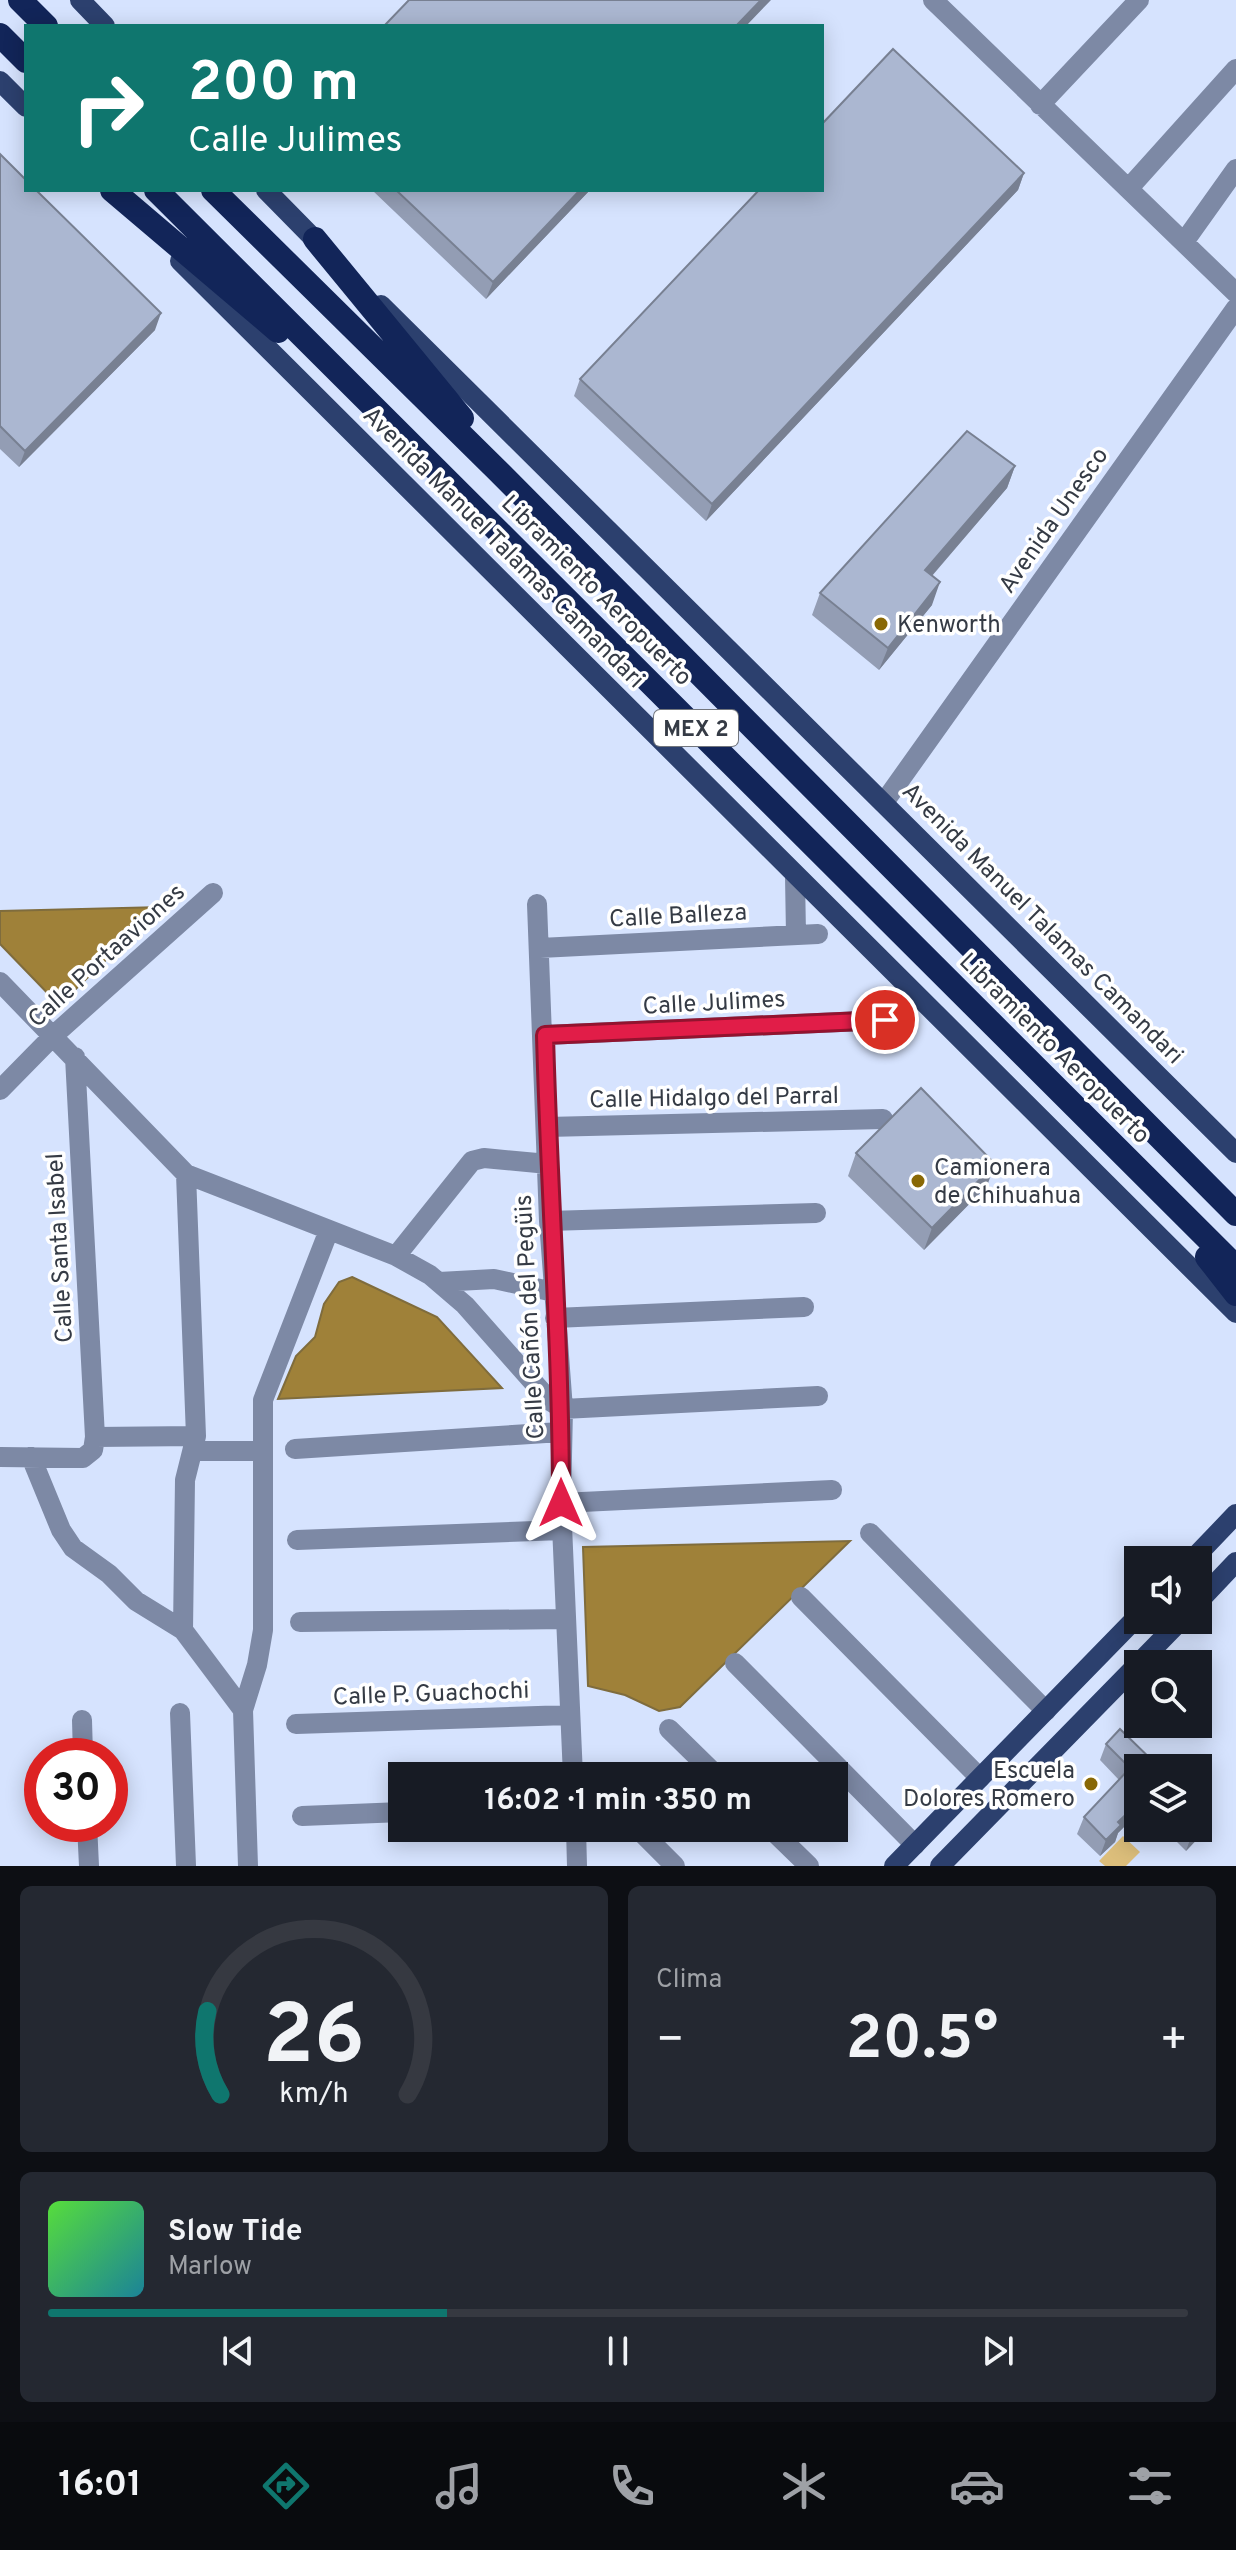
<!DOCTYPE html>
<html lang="es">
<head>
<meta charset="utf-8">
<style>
  :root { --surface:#171b24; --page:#242831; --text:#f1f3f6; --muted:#9ea1a6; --line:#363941; --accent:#0f766e }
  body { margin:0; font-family:Overpass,sans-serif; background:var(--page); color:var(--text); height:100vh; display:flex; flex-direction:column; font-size:30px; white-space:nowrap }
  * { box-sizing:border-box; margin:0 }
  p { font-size:26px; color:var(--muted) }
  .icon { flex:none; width:44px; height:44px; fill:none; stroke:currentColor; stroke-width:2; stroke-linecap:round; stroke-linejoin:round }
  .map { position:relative; height:1866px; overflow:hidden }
  .sheet { display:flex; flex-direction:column; gap:20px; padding:20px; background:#0d0f14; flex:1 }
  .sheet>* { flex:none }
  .top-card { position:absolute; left:24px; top:24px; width:800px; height:168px; border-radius:0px; box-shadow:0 4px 20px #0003; background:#0f766e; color:#fff; overflow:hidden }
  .controls { position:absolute; left:1124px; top:1546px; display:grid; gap:16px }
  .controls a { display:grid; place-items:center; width:88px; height:88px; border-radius:0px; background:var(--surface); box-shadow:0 4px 20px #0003; font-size:40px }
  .speed { position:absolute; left:24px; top:1738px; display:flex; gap:16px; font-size:40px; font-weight:700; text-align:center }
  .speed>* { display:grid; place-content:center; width:104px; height:104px; border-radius:50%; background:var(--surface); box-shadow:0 4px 20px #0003; line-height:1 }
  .speed .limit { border:12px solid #d22; background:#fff; color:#111 }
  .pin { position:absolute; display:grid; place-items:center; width:68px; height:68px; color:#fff; margin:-34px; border:4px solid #fff; border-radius:50%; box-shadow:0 2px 8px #0007 }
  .me { position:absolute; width:88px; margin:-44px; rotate:0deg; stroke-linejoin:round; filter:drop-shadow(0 0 6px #0008) }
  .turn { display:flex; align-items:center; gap:28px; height:168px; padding:0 32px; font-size:36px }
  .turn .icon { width:104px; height:104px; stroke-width:2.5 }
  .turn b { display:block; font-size:56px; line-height:68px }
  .big { font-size:60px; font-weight:700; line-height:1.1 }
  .sheet .widget { flex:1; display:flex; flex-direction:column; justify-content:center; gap:12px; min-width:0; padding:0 28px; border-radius:12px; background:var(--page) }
  .sheet .dial { align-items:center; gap:0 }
  .dial svg { height:208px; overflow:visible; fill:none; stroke:var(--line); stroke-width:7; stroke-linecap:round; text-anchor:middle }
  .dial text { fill:var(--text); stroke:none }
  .song { display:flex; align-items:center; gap:24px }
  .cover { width:96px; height:96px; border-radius:12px; background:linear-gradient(135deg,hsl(110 70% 55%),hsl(190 70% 35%)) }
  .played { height:8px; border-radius:4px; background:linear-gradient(90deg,var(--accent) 35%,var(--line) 35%) }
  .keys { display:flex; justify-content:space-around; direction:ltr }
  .heat { display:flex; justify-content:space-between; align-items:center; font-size:44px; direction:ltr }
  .sheet .tiles { flex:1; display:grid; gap:20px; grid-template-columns:1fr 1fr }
  .widget:last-child { grid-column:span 2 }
  .trip { position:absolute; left:388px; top:1762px; width:460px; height:80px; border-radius:0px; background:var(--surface); box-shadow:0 4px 20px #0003; font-weight:700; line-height:80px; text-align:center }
  .tabs { display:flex; height:128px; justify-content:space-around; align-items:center; background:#090b0e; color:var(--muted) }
  .tabs .icon { width:56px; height:56px }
  .tabs .on { color:var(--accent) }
  .tabs b { font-size:36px; color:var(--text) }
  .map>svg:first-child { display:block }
</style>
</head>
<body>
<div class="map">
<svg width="1236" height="1866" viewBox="0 0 1236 1866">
  <rect width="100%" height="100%" fill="#d6e3fe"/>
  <path fill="#dcbe7b" d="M1123,1836l17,16 -14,14h-21l-6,-5z"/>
  <path fill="#9f8139" stroke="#7f6c3d" stroke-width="2" d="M161,907l-102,98 -59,-61v-33z
    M352,1277l85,40 65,71 -224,11 18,-43 19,-19 9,-33 15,-22z
    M850,1541l-170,166 -21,4 -34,-16 -37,-9 -5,-139z"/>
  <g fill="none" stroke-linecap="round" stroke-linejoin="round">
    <path stroke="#7d89a5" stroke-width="20" d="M933,0l303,293
      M1040,105l99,-105
      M1129,188l107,-119
      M1184,242l52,-73
      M885,801l351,-493
      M795,876l1,59
      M537,904l12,317 14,188 -2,94 12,273
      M540,948l278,-14
      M0,982l186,192 210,82 34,19 35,30 85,96 13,8 255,-13
      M545,1035l340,-15
      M0,1090l54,-55 159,-142
      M547,1127l336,-8
      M549,1221l267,-8
      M396,1256l76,-95 12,-3 64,6
      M439,1282l55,-3 60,13
      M555,1318l249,-11
      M95,1437l101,-1
      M295,1449l266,-17
      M193,1451h70
      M0,1457l83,1 10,-8 2,-13 -20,-380
      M31,1457l30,73 12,18 36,26 27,27 47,29 60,80
      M561,1503l271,-13
      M870,1533l176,178
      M297,1540l265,-10
      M801,1597l179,181
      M300,1622l265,-3
      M183,1630l2,-150 11,-44 -10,-262
      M735,1663l180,182
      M180,1713l6,153
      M82,1720l1,36
      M296,1724l272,-9
      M669,1729l48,47
      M302,1816l100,-4
      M87,1824l2,42
      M576,1828l1,38
      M637,1828l38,38
      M770,1828l39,38
      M248,1866l-5,-156 14,-45 6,-35v-230l66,-170"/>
    <path stroke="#2c406e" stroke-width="20" d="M80,0l25,26
      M0,81l26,26
      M266,190l58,59
      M180,261l1056,1052
      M381,305l855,848
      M1192,1560l44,-46
      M1198,1602l38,-40
      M1138,1664l43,-44
      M894,1866l244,-250
      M940,1866l198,-202"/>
    <path stroke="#122559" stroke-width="24" d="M20,0l26,26
      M0,35l26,26
      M112,190l166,141
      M156,190l1080,1077
      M213,190l284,280 739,744
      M315,239l147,179
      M1207,1257l29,37"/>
  </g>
  <path fill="#939db4" d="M0,154l155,176 -136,137 -19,-18z
    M1024,173l-6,17 -312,331 -132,-125 6,-17z
    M372,190h218l-104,109z
    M1015,466l-8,22 -75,88v29l-53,65 -67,-55 8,-22z
    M856,1153l131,33 -63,64 -76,-74z
    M1106,1744l32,24v45l-20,20 -3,9 -15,14 -23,-22 7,-17 35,-37 -19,-20z
    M1163,1828h35l5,5 -17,18z"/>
  <path fill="#788092" d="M761,0h10l-25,26h-10z
    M1024,173l-6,17 -312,331 6,-17z
    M580,190h10l-104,109 7,-17z
    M161,313l-6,17 -136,137 6,-16z
    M1015,466l-8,22 -90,105 8,-23z
    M940,582l-8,23 -53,65 9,-22z
    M995,1164l-8,22 -63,64 8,-22z
    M1138,1803v10l-20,20 -3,9 -15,14 6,-16 12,-18z
    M1209,1816l-6,17 -17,18 6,-17z"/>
  <path fill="#abb7d1" stroke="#788092" stroke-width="2" d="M409,0h352l-25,26h-352z
    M893,49l131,124 -312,331 -132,-125 179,-189h63v-66z
    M0,154l26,26v10h10l125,123 -136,138 -25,-25z
    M396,190h184l-87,92z
    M967,431l48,35 -90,104 15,12 -52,66 -68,-55z
    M921,1088l74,76 -63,64 -76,-75z
    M1120,1729l40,39h-22v35l-20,19 3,3 -15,15 -22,-23 46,-49 -24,-24z
    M1198,1806l11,10 -11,12z
    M1186,1828h12l-6,6z"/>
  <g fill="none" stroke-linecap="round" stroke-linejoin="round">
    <g stroke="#92132f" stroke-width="20">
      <path id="route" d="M561,1503c0,-156 -12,-312 -16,-468l340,-15"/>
    </g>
    <use href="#route" stroke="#e11d48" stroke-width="14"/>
  </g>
  <g fill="#896805" stroke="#fff" stroke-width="3">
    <circle cx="881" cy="624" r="8"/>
    <circle cx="918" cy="1181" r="8"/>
    <circle cx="1091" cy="1784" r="8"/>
  </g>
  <g text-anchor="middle" stroke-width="7" stroke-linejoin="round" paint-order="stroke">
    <rect fill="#fff" stroke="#72767d" stroke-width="2" x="654" y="710" width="84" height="36" rx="6"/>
    <g font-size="22" font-weight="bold" fill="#353b45">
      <text x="696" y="736">MEX 2</text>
    </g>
    <g font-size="24" fill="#353b45" stroke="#fff">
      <text transform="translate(1053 520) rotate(-55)" y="8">Avenida Unesco</text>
      <text transform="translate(504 547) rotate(45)" y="8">Avenida Manuel Talamas Camandari</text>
      <text transform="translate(597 590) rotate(45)" y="8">Libramiento Aeropuerto</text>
      <text transform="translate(678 915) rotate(-3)" y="8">Calle Balleza</text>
      <text transform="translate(1043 923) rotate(45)" y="8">Avenida Manuel Talamas Camandari</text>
      <text transform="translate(106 955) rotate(-42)" y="8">Calle Portaaviones</text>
      <text transform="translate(714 1002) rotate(-3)" y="8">Calle Julimes</text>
      <text transform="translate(1055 1048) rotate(45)" y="8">Libramiento Aeropuerto</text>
      <text transform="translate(714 1097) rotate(-1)" y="8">Calle Hidalgo del Parral</text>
      <text transform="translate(59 1248) rotate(-93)" y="8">Calle Santa Isabel</text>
      <text transform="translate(529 1317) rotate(-93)" y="8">Calle Cañón del Pegüis</text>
      <text transform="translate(431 1693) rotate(-2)" y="8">Calle P. Guachochi</text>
    </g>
    <g font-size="24" fill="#353b45" stroke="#fff" text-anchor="start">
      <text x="897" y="632">Kenworth</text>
      <text x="934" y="1175">Camionera<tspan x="934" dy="28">de Chihuahua</tspan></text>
      <text x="1075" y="1778" text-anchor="end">Escuela<tspan x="1075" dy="28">Dolores Romero</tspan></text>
    </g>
  </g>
</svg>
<div class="controls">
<a><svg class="icon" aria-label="sound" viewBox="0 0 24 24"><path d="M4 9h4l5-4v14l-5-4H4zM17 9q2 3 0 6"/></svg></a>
<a><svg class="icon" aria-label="search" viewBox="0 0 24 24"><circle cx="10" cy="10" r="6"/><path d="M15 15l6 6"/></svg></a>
<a><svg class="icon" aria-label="layers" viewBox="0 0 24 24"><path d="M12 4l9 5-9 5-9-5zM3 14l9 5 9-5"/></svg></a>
</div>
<div class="speed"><div class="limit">30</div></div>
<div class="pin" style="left:885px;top:1020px;background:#d93025"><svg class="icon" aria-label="arrive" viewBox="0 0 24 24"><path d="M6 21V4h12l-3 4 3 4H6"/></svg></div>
<svg class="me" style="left:561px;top:1503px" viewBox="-20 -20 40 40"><path d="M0-17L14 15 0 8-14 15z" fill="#e11d48" stroke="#fff" stroke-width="4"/></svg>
<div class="trip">16:02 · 1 min · 350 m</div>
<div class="top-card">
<div class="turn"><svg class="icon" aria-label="right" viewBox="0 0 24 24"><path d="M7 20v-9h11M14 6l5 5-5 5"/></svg><div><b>200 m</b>Calle Julimes</div></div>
</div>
</div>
<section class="sheet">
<div class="tiles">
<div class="widget dial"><svg viewBox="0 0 100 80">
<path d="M14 69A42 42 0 1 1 86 69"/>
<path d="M14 69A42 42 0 0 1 9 37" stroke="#0f766e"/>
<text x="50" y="56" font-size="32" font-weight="700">26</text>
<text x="50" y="72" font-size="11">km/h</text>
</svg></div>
<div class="widget"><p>Clima</p>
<div class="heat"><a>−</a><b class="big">20.5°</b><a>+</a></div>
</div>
<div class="widget">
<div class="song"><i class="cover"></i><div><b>Slow Tide</b><p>Marlow</p></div></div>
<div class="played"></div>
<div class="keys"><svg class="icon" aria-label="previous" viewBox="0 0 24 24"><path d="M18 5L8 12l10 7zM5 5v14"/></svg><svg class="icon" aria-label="pause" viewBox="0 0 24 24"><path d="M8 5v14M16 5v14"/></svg><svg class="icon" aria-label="next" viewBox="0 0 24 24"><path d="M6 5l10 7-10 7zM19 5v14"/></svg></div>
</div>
</div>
</section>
<nav class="tabs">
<b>16:01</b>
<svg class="icon on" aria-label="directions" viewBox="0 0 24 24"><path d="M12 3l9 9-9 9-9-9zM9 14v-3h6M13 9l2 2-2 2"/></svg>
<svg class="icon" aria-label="music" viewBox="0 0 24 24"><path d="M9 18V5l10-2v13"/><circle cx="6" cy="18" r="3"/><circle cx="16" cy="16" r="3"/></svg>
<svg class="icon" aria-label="phone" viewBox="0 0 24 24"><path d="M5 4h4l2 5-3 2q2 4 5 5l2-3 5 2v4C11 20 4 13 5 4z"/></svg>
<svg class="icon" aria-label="climate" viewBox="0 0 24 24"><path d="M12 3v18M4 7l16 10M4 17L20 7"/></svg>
<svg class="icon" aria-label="car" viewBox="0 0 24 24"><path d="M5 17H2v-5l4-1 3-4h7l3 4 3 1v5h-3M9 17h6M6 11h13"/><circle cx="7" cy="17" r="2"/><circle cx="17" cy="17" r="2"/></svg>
<svg class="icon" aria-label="filters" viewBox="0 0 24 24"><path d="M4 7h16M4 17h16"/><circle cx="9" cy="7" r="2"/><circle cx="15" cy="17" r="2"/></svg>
</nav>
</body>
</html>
